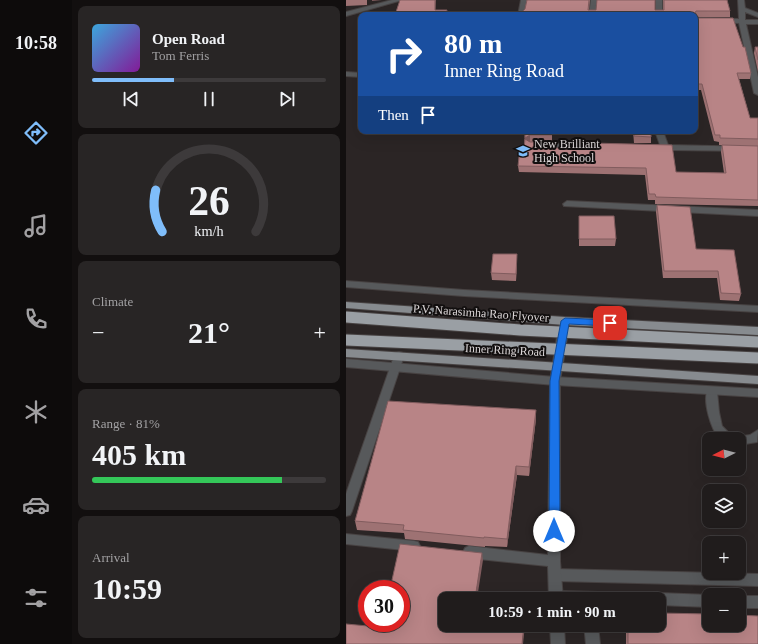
<!DOCTYPE html>
<html lang="en">
<head>
<meta charset="utf-8">
<style>
  :root { --surface:#201c1c; --page:#282525; --text:#f1f3f6; --muted:#a2a1a3; --line:#3d3a3b; --accent:#7fbdfa }
  body { margin:0; font-family:"Times New Roman",serif; background:var(--page); color:var(--text); height:100vh; display:flex; flex-direction:column; font-size:15px; white-space:nowrap }
  * { box-sizing:border-box; margin:0 }
  p { font-size:13px; color:var(--muted) }
  .icon { flex:none; width:22px; height:22px; fill:none; stroke:currentColor; stroke-width:2; stroke-linecap:round; stroke-linejoin:round }
  .map { position:relative; flex:1; overflow:hidden }
  .side { display:flex; flex-direction:column; gap:6px; padding:6px; background:#120f0f; width:274px }
  .side>* { flex:none }
  .hud { position:absolute; left:12px; top:12px; width:340px; height:122px; border-radius:8px; box-shadow:0 4px 16px #0002,0 0 0 1px var(--line); background:#1a4fa0; color:#fff; overflow:hidden }
  .needle { width:26px; rotate:264deg }
  .fabs { position:absolute; left:356px; top:432px; display:grid; gap:8px }
  .fabs a { display:grid; place-items:center; width:44px; height:44px; border-radius:8px; background:var(--surface); box-shadow:0 4px 16px #0002,0 0 0 1px var(--line); font-size:20px }
  .speed { position:absolute; left:12px; top:580px; display:flex; gap:8px; font-size:20px; font-weight:700; text-align:center }
  .speed>* { display:grid; place-content:center; width:52px; height:52px; border-radius:50%; background:var(--surface); box-shadow:0 4px 16px #0002,0 0 0 1px var(--line); line-height:1 }
  .speed .limit { border:6px solid #d22; background:#fff; color:#111 }
  .pin { position:absolute; display:grid; place-items:center; width:34px; height:34px; color:#fff; margin:-17px; border-radius:8px; box-shadow:0 2px 6px #0006 }
  .me { position:absolute; width:44px; margin:-22px; rotate:0deg; stroke-linejoin:round; filter:drop-shadow(0 0 3px #0008) }
  .turn { display:flex; align-items:center; gap:14px; height:84px; padding:0 20px; font-size:18px }
  .turn .icon { width:52px; height:52px; stroke-width:2.5 }
  .turn b { display:block; font-size:28px; line-height:34px }
  .then { display:flex; align-items:center; height:38px; padding:0 20px; background:#0003; gap:8px; font-size:15px }
  .big { font-size:30px; font-weight:700; line-height:1.1 }
  .side .tile { flex:1; display:flex; flex-direction:column; justify-content:center; gap:6px; min-width:0; padding:0 14px; border-radius:8px; background:var(--page) }
  .side .dial { align-items:center; gap:0 }
  .dial svg { height:104px; overflow:visible; fill:none; stroke:var(--line); stroke-width:7; stroke-linecap:round; text-anchor:middle }
  .dial text { fill:var(--text); stroke:none }
  .song { display:flex; align-items:center; gap:12px }
  .cover { width:48px; height:48px; border-radius:6px; background:linear-gradient(135deg,hsl(200 70% 55%),hsl(290 70% 35%)) }
  .played { height:4px; border-radius:2px; background:linear-gradient(90deg,var(--accent) 35%,var(--line) 35%) }
  .keys { display:flex; justify-content:space-around; direction:ltr }
  .heat { display:flex; justify-content:space-between; align-items:center; font-size:22px; direction:ltr }
  .charge { height:6px; border-radius:3px; background:linear-gradient(90deg,#34c759 81%,var(--line) 0) }
  .trip { position:absolute; left:92px; top:592px; width:228px; height:40px; border-radius:8px; background:var(--surface); box-shadow:0 4px 16px #0002,0 0 0 1px var(--line); font-weight:700; line-height:40px; text-align:center }
  main { display:flex; flex:1; min-height:0 }
  .tab-bar { display:flex; flex-direction:column; width:72px; justify-content:space-around; align-items:center; background:#0d0b0b; color:var(--muted) }
  .tab-bar .icon { width:28px; height:28px }
  .tab-bar .active { color:var(--accent) }
  .tab-bar b { font-size:18px; color:var(--text) }
  .map>svg:first-child { display:block }
</style>
</head>
<body>
<main>
<nav class="tab-bar">
<b>10:58</b>
<svg class="icon active" aria-label="directions" viewBox="0 0 24 24"><path d="M12 3l9 9-9 9-9-9zM9 14v-3h6M13 9l2 2-2 2"/></svg>
<svg class="icon" aria-label="music" viewBox="0 0 24 24"><path d="M9 18V5l10-2v13"/><circle cx="6" cy="18" r="3"/><circle cx="16" cy="16" r="3"/></svg>
<svg class="icon" aria-label="phone" viewBox="0 0 24 24"><path d="M5 4h4l2 5-3 2q2 4 5 5l2-3 5 2v4C11 20 4 13 5 4z"/></svg>
<svg class="icon" aria-label="climate" viewBox="0 0 24 24"><path d="M12 3v18M4 7l16 10M4 17L20 7"/></svg>
<svg class="icon" aria-label="car" viewBox="0 0 24 24"><path d="M5 17H2v-5l4-1 3-4h7l3 4 3 1v5h-3M9 17h6M6 11h13"/><circle cx="7" cy="17" r="2"/><circle cx="17" cy="17" r="2"/></svg>
<svg class="icon" aria-label="filters" viewBox="0 0 24 24"><path d="M4 7h16M4 17h16"/><circle cx="9" cy="7" r="2"/><circle cx="15" cy="17" r="2"/></svg>
</nav>
<section class="side">
<div class="tile">
<div class="song"><i class="cover"></i><div><b>Open Road</b><p>Tom Ferris</p></div></div>
<div class="played"></div>
<div class="keys"><svg class="icon" aria-label="previous" viewBox="0 0 24 24"><path d="M18 5L8 12l10 7zM5 5v14"/></svg><svg class="icon" aria-label="pause" viewBox="0 0 24 24"><path d="M8 5v14M16 5v14"/></svg><svg class="icon" aria-label="next" viewBox="0 0 24 24"><path d="M6 5l10 7-10 7zM19 5v14"/></svg></div>
</div>
<div class="tile dial"><svg viewBox="0 0 100 80">
<path d="M14 69A42 42 0 1 1 86 69"/>
<path d="M14 69A42 42 0 0 1 9 37" stroke="#7fbdfa"/>
<text x="50" y="56" font-size="32" font-weight="700">26</text>
<text x="50" y="72" font-size="11">km/h</text>
</svg></div>
<div class="tile"><p>Climate</p>
<div class="heat"><a>−</a><b class="big">21°</b><a>+</a></div>
</div>
<div class="tile"><p>Range · 81%</p><b class="big">405 km</b><div class="charge"></div></div>
<div class="tile"><p>Arrival</p><b class="big">10:59</b></div>
</section>
<div class="map">
<svg width="412" height="644" viewBox="0 0 412 644">
  <rect width="100%" height="100%" fill="#2b2525"/>
  <g fill="none" stroke-linecap="round" stroke-linejoin="round">
    <g stroke="#474242" stroke-width="2">
      <path id="service" d="M366,387l4,1 1,3 2,21 3,14 7,7 6,4 15,-2 8,-5 -1,12 -18,3v-6h-19c-9,-9 -18,-39 -12,-51z
        M209,569l203,5v12l-203,-5 -5,-2 -1,-4 1,-4z
        M210,591l86,2 5,2 2,4h-99l-1,-2 2,-4z
        M313,593l50,2v12l-50,-2v-6h-7l2,-4z
        M393,596h19v12h-19z
        M238,625h14l2,19h-14z"/>
    </g>
    <g stroke="#474242" stroke-width="2">
      <path id="minor" d="M46,0h10l-56,16v-4z
        M175,0h6l-3,15h-6z
        M245,0h6l-2,15h-6z
        M310,0h6v15h-6z
        M392,0h6l1,8 13,5v4l-13,-5v8h13v4h-12l12,53v18l-4,-2 -15,-70 -44,-1v-4l44,1z
        M0,72l15,1v4l-15,-1z
        M309,131h8l5,14 90,2v4l-93,-1 -9,-3 4,-2z
        M189,143l69,2 4,2 -4,2 -66,-2h-3z
        M221,201l191,9v6l-194,-10 -1,-2z
        M218,321l4,1 1,3 -9,56v180l3,38h-14l-1,-33 -79,-8 -4,-2 -2,-4 2,-4 4,-2 79,9 2,-174 9,-56 1,-3z
        M53,352l4,1 1,3 -52,155 -2,4 -4,1v-22l48,-138 1,-3z
        M0,534l68,7 4,1 2,4 -2,4 -4,1 -68,-7z
        M204,625h14l1,19h-14z"/>
    </g>
    <g stroke="#474242" stroke-width="2">
      <path id="tertiary" d="M0,281l118,9 294,16v6l-294,-16 -118,-9z
        M0,359l209,18 203,12v8l-203,-12 -209,-18z"/>
    </g>
    <g stroke="#474242" stroke-width="2">
      <path id="primary" d="M0,302l219,15 193,10v8l-193,-10 -219,-17z
        M0,349l412,27v8l-412,-27z"/>
    </g>
    <use href="#service" fill="#57595b" fill-rule="evenodd"/>
    <use href="#minor" fill="#57595b" fill-rule="evenodd"/>
    <use href="#tertiary" fill="#57595b" fill-rule="evenodd"/>
    <use href="#primary" fill="#878b8f" fill-rule="evenodd"/>
    <g stroke="#474242" stroke-width="13" stroke-linecap="butt">
      <path id="motorway-bridge" d="M0,317l174,13 238,12
        M0,340l412,18"/>
    </g>
    <use href="#motorway-bridge" stroke="#9a9fa4" stroke-width="11"/>
  </g>
  <path fill="#9e7273" d="M0,0h21v5l-21,1z
    M181,0h63l-1,10h74v-10h64l3,11v6h-35v-2h-172l2,-6z
    M349,17l56,56 -1,6h-11l11,39h8v28l-39,-1v-3l-5,-1 -13,-51h-6z
    M409,47h3v25l-4,-19z
    M179,131h27v11h-23l22,6h40v-5l85,29 48,1 -3,-21 1,-7 36,1v60l-103,-2v-4h-7l-3,-25 -126,-3 -1,-6 6,-18z
    M287,131h18v12h-17z
    M311,205l39,44 45,45 -2,7 -19,-1 -3,-22h-54l-7,-66z
    M233,216l37,23 -1,7h-36z
    M171,254v7l-1,20 -24,-1 -1,-7z
    M190,410v9l-7,57 -12,-1 -10,72 -22,-1v1l-80,-8 -1,-6 -47,-3 -2,-9z
    M280,625h33l99,19h-132z"/>
  <path fill="#815c5e" d="M26,0h10l-10,1z
    M89,0h1l-1,15z
    M184,135v7l-5,2v-6z
    M171,254v7l-1,20v-7z
    M190,410v9l-7,57v-9z
    M170,466l1,9 -10,72v-8z
    M136,553l1,7 -6,39h-2z
    M178,625h1l-2,19h-1z"/>
  <path fill="#b88486" stroke="#815c5e" d="M54,0h35v10h12l-1,5h-51z
    M181,0h62l-1,10h8l1,-10h58v10h9v-10h63l3,11h-34l-2,4h-22v-3h-39v3h-110v-4l2,-2z
    M349,17l1,1h37l10,29h2l6,26h-14l13,45h8v21l-38,-1v-3h-5l-13,-51h-7z
    M409,47h3v13z
    M179,131h27v4h-22l-5,3z
    M288,131h17v6l-17,-1z
    M179,139l5,3h22l-1,6h40v-5l81,2 4,27 50,1 -4,-28 36,1v54l-102,-3 -1,-3h-6l-3,-26 -128,-2 2,-18h4z
    M311,205l33,2 6,42 38,1 7,44 -20,-1 -3,-22h-54z
    M233,216h35l2,23h-37z
    M147,254h24l-1,20 -25,-1z
    M42,401l148,9 -7,57 -13,-1 -9,73 -23,-2v1l-81,-8 1,-5 -49,-4z
    M54,544l82,9 -7,46h-30v26h79l-2,19h-176v-20l33,3v-4h22v-34h-11z
    M313,613l50,1v11h30v-10l19,1v28h-130v-19h31z"/>
  <path fill="#1a73e8" stroke="#114b97" d="M219,318l45,2 4,3 -4,3 -41,-2 -10,57 1,150 -2,3 -4,1 -4,-1 -1,-3 1,-150 11,-60z"/>
  <defs>
    <g id="university-bare" transform="scale(1.08)"><path d="M0-5L7-2L0 1L-7-2ZM-4 1L0 2.5L4 1V4Q0 6-4 4Z" fill="#7fbdfa" stroke="#120f0f" stroke-width="2.5" paint-order="stroke"/></g>
  </defs>
  <g fill-rule="evenodd">
    <use href="#university-bare" x="177" y="151"/>
  </g>
  <g text-anchor="middle" stroke-width="4" stroke-linejoin="round" paint-order="stroke">
    <g font-size="12" fill="#ddd8d9" stroke="#120f0f" text-anchor="start">
      <text x="188" y="148">New Brilliant<tspan x="188" dy="14">High School</tspan></text>
    </g>
    <g font-size="12" fill="#ddd8d9" stroke="#120f0f">
      <text transform="translate(135 313) rotate(4)" y="4">P.V. Narasimha Rao Flyover</text>
      <text transform="translate(159 350) rotate(3)" y="4">Inner Ring Road</text>
    </g>
  </g>
</svg>
<div class="fabs">
<a><svg class="needle" viewBox="-14 -14 28 28"><path d="M0-13l5 13h-10z" fill="#e53935"/><path d="M0 13l5-13h-10z" fill="#a2a1a3"/></svg></a>
<a><svg class="icon" aria-label="layers" viewBox="0 0 24 24"><path d="M12 4l9 5-9 5-9-5zM3 14l9 5 9-5"/></svg></a>
<a>+</a>
<a>−</a>
</div>
<div class="speed"><div class="limit">30</div></div>
<div class="pin" style="left:264px;top:323px;background:#d93025"><svg class="icon" aria-label="arrive" viewBox="0 0 24 24"><path d="M6 21V4h12l-3 4 3 4H6"/></svg></div>
<svg class="me" style="left:208px;top:531px" viewBox="-20 -20 40 40"><circle r="19" fill="#fff"/><path d="M0-13L10 11 0 6-10 11z" fill="#1a73e8"/></svg>
<div class="trip">10:59 · 1 min · 90 m</div>
<div class="hud">
<div class="turn"><svg class="icon" aria-label="right" viewBox="0 0 24 24"><path d="M7 20v-9h11M14 6l5 5-5 5"/></svg><div><b>80 m</b>Inner Ring Road</div></div>
<div class="then">Then<svg class="icon" aria-label="arrive" viewBox="0 0 24 24"><path d="M6 21V4h12l-3 4 3 4H6"/></svg></div>
</div>
</div>
</main>
</body>
</html>
